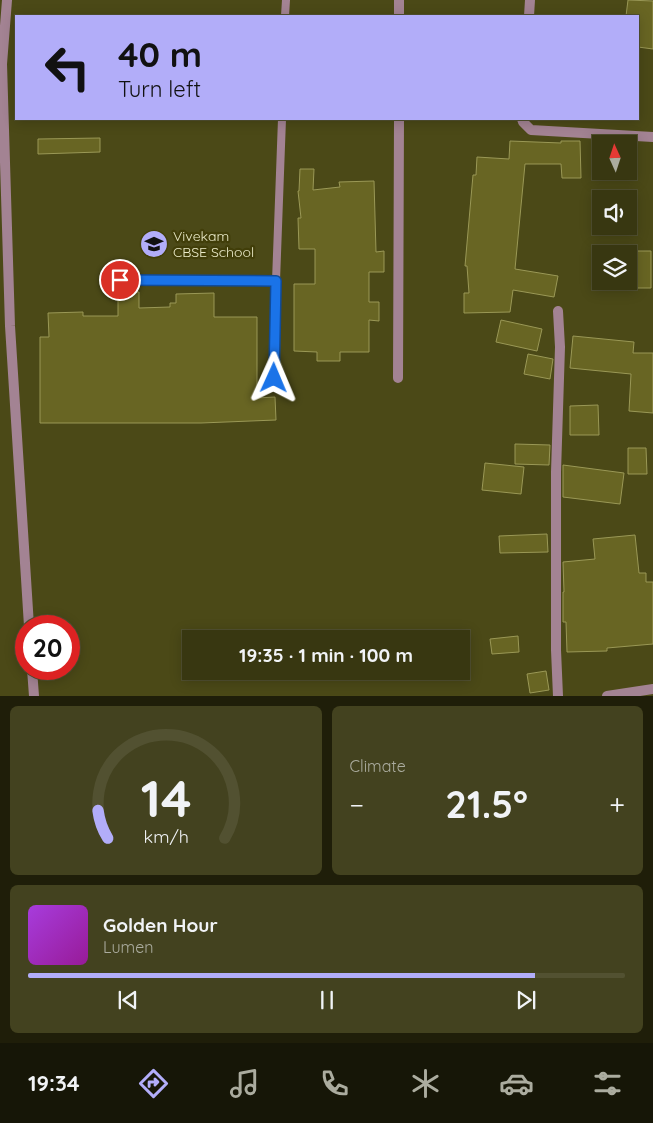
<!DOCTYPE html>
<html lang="en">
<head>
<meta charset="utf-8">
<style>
  :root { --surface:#383711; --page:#43421f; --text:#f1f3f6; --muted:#abac9f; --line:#525131; --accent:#b2adf9 }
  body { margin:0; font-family:Quicksand,sans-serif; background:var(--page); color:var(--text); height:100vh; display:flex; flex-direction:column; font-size:19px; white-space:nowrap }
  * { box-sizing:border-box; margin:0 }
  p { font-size:16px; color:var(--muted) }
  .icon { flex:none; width:28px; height:28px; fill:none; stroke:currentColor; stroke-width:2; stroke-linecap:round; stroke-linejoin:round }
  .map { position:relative; height:696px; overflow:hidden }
  .side { display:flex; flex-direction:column; gap:10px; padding:10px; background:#1f1e09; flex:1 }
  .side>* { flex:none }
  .guide { position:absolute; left:15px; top:15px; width:624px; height:105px; border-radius:0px; box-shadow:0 2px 12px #0003,0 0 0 1px var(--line); background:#b2adf9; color:#111; overflow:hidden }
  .needle { width:32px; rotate:357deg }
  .buttons { position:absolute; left:592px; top:135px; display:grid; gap:10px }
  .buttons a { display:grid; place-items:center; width:45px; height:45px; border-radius:0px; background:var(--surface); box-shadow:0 2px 12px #0003,0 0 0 1px var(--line); font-size:25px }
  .speed { position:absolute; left:15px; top:615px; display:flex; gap:10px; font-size:25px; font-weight:700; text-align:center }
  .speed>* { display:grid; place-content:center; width:65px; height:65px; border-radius:50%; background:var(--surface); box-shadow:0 2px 12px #0003,0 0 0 1px var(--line); line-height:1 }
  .speed .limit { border:8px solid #d22; background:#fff; color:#111 }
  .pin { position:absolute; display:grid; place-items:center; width:42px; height:42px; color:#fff; margin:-21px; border:2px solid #fff; border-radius:50%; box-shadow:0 1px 5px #0007 }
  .me { position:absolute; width:55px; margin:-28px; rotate:1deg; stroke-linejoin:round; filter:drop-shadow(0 0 4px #0008) }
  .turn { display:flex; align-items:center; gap:18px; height:105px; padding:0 20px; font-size:22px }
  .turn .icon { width:65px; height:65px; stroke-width:2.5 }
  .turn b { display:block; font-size:35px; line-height:42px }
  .big { font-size:38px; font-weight:700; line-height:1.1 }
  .side .tile { flex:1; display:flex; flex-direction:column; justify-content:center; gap:8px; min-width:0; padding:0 18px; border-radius:8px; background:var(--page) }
  .side .dial { align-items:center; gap:0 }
  .dial svg { height:130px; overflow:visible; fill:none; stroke:var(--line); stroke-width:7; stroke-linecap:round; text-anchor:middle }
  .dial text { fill:var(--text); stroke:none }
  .song { display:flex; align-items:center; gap:15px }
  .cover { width:60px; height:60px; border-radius:8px; background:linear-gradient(135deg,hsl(280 70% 55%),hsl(300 70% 35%)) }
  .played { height:5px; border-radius:2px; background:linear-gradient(90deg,var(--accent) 85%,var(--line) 85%) }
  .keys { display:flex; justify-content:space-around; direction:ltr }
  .heat { display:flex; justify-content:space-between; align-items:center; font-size:28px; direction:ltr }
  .side .tiles { flex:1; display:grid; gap:10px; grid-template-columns:1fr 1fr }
  .tile:last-child { grid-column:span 2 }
  .trip { position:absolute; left:182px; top:630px; width:288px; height:50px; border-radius:0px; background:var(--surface); box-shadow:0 2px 12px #0003,0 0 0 1px var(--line); font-weight:700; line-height:50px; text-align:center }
  .tabs { display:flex; height:80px; justify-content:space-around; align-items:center; background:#161607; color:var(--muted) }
  .tabs .icon { width:35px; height:35px }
  .tabs .selected { color:var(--accent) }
  .tabs b { font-size:22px; color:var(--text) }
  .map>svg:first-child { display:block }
</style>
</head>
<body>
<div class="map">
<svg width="653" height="696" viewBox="0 0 653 696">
  <rect width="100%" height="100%" fill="#4b4917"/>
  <path fill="#686523" stroke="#9a9856" d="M628,0l25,1v48l-15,-2v-31h-12z
    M100,138v14l-62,2v-15z
    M510,141l51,2v-2h19l1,37h-19l-1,-14h-36l-10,105 43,7 -4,21 -41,-7 -3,22 -46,1v-20h5l-2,-27h-2l8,-91h3l1,-18 32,2z
    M300,169h14l-1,21 27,-3 -1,-5 35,-1 2,71 8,-1v21h-15v30h10v19l-10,-1v32h-29v9h-23v-9l-23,-1v-67h21v-35h-16l-1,-31h3l-3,-27h1z
    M629,251h22v37h-22z
    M118,292h21v16l31,-1v-4h6v-9l38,-1v24h43v81l18,-1 1,23 -75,3h-161v-86h9l-1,-24 35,-1v4h35z
    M501,320l41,9 -5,22 -41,-9z
    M573,336l61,6 -1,11h20v60l-24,-2 2,-37 -61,-6z
    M528,354l25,5 -3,20 -26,-5z
    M598,405l1,30h-29v-29z
    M515,444l35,1 -1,20 -34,-1z
    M628,448h18l1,26h-19z
    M485,463l39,4 -3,27 -39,-4z
    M563,465l61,8 -4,31 -57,-7z
    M547,534l1,18 -48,1 -1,-17z
    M635,535l4,38h7v9h7v62l-46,4v3l-40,1 -1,-30h-3v-30h1l-1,-30 32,-3 -2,-20z
    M518,636l1,16 -27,2 -2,-15z
    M546,671l3,19 -19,3 -3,-19z"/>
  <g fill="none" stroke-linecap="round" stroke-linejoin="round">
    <path stroke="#a38393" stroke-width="8" d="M285,16l1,-16
      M120,281h156
      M274,378l2,-97 6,-162"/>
    <path stroke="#a38393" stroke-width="10" d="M7,0l-5,64 8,262 19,300
      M399,16v-16
      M529,16l1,-16
      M522,119l1,3 8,8 122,7
      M398,378l1,-259
      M32,669l2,27
      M558,696l-2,-46v-178l4,-125 -2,-36
      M607,696l46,-7"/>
  </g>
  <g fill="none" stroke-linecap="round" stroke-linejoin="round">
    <g stroke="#114b97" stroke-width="12">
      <path id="route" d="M120,280l156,1 -2,97"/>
    </g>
    <use href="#route" stroke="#1a73e8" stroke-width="9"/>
  </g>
  <defs>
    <g id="school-disc" transform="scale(1.4375)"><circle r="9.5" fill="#b2adf9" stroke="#413e09"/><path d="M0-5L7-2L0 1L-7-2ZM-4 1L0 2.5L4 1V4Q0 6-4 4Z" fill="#111"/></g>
  </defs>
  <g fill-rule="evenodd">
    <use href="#school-disc" x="154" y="244"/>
  </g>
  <g text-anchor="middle" stroke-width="4.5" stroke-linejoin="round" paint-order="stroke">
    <g font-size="14" fill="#eaeac9" stroke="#413e09" text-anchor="start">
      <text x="173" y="241">Vivekam<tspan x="173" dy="16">CBSE School</tspan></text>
    </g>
  </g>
</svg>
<div class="buttons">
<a><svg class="needle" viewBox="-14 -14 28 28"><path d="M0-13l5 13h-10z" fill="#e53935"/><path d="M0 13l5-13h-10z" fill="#abac9f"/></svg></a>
<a><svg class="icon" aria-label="sound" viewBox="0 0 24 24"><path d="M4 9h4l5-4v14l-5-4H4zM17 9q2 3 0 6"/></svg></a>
<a><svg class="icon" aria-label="layers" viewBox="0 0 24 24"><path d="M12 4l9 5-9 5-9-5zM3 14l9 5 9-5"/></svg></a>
</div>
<div class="speed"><div class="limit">20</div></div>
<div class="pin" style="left:120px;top:280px;background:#d93025"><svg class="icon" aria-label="arrive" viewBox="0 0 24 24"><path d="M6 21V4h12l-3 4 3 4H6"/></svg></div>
<svg class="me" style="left:274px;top:378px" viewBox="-20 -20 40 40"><path d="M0-17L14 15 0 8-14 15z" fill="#1a73e8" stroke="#fff" stroke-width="4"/></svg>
<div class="trip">19:35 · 1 min · 100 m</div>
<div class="guide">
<div class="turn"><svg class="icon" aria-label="left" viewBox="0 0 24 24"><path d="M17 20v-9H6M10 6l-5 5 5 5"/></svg><div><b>40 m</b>Turn left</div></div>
</div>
</div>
<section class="side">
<div class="tiles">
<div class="tile dial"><svg viewBox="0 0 100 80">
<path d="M14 69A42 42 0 1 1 86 69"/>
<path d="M14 69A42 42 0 0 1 8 52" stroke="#b2adf9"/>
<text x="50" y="56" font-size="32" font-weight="700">14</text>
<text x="50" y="72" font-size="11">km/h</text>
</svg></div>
<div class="tile"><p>Climate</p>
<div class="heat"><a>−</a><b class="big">21.5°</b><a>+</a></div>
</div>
<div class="tile">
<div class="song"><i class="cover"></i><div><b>Golden Hour</b><p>Lumen</p></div></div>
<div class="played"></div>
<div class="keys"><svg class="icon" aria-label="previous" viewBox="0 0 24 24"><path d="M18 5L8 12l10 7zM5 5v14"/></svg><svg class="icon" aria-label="pause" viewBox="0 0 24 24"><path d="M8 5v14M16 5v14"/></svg><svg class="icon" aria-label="next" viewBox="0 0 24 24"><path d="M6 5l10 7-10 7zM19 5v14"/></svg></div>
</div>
</div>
</section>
<nav class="tabs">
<b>19:34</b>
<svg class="icon selected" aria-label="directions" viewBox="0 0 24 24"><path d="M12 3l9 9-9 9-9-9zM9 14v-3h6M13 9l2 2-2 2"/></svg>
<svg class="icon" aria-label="music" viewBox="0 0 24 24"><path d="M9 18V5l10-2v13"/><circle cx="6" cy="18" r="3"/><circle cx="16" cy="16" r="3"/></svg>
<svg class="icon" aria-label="phone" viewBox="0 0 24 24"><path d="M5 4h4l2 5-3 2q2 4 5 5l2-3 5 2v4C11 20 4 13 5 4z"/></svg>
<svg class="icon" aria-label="climate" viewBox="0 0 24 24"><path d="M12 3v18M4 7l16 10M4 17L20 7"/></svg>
<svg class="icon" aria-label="car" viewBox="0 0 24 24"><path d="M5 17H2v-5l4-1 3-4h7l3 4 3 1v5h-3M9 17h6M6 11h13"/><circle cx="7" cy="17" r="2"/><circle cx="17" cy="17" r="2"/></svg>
<svg class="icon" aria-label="filters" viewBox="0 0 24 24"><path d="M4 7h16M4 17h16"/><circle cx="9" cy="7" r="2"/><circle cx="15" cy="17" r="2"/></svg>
</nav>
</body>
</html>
